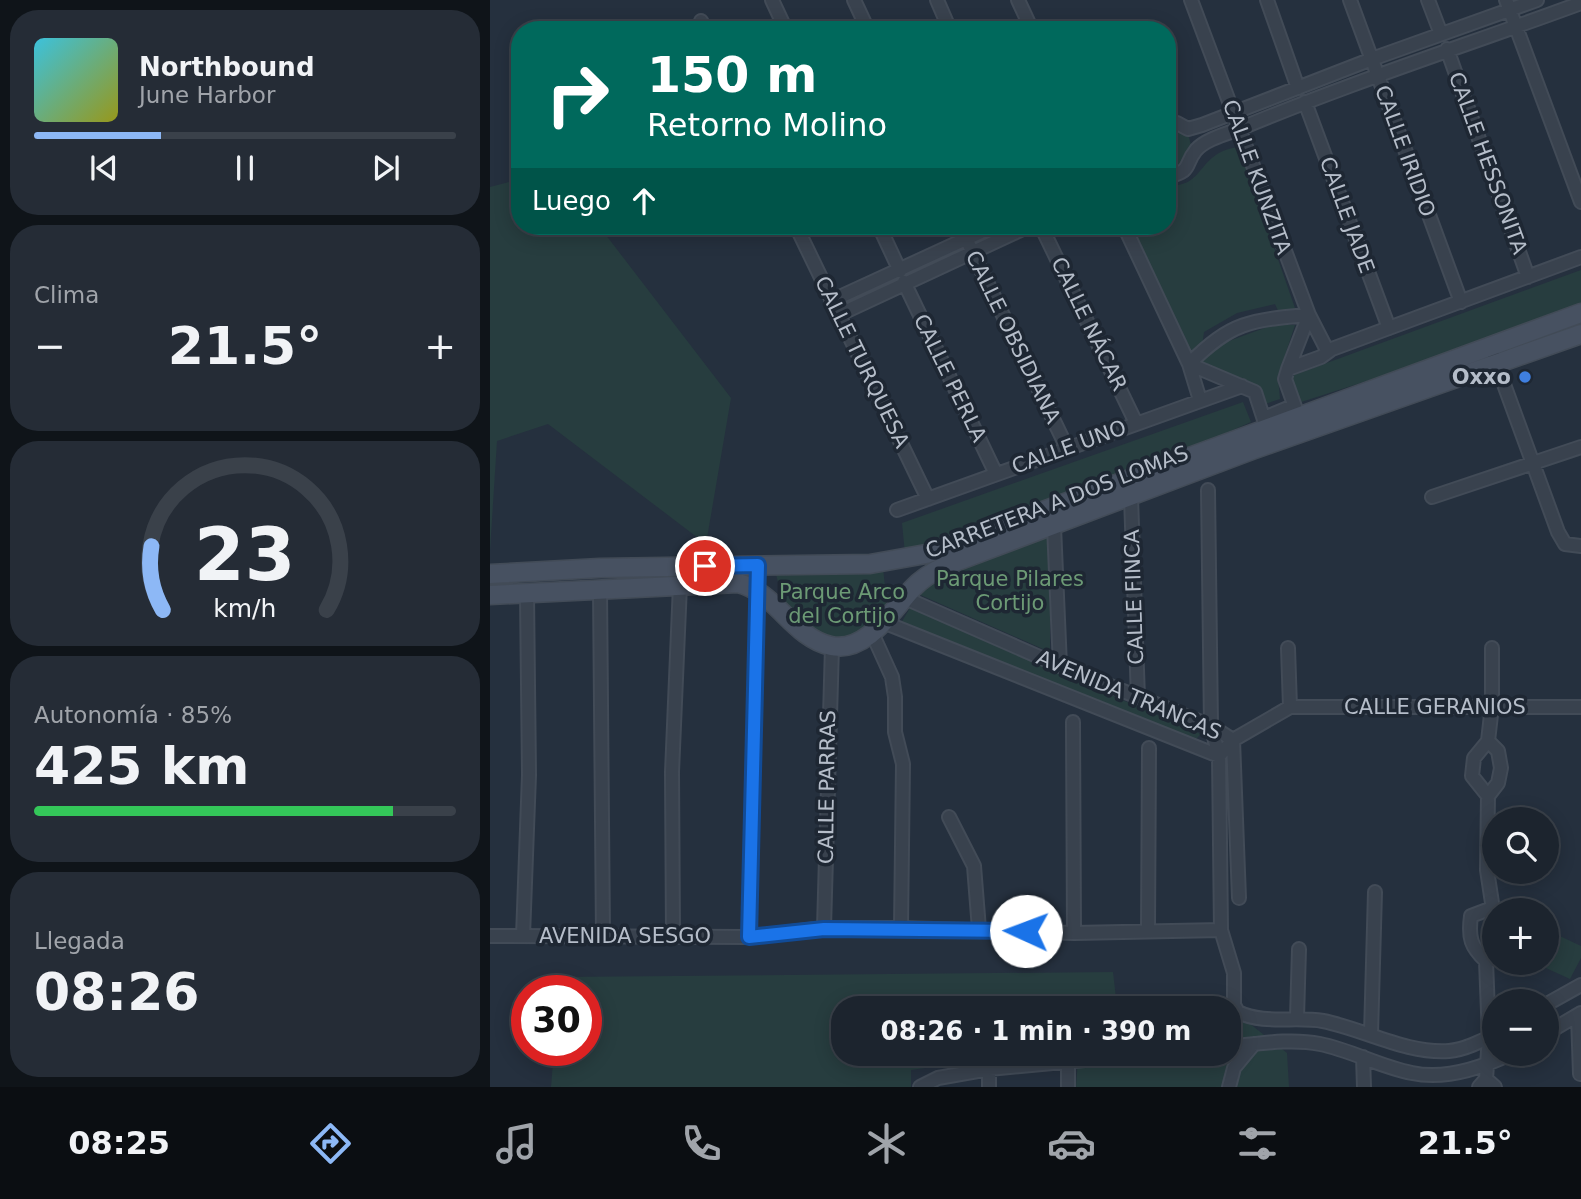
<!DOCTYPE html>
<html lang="es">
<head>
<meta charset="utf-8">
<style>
  :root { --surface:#1c242e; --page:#252c36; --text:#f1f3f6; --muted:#a0a4aa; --line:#3a414a; --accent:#8db8f6 }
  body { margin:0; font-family:"DejaVu Sans",sans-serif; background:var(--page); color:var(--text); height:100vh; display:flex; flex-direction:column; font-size:26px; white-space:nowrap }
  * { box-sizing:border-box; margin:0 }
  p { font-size:23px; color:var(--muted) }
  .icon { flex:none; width:38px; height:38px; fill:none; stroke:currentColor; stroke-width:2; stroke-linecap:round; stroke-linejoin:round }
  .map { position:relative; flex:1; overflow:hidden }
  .details { display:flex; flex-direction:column; gap:10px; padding:10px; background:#0f1419; width:490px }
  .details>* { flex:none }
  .banner { position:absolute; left:21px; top:21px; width:665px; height:214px; border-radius:28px; box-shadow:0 4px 18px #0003,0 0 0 2px var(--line); background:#00695c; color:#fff; overflow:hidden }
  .controls { position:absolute; left:992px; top:807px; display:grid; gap:14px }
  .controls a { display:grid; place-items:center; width:77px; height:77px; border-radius:50%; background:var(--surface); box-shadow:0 4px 18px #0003,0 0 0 2px var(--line); font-size:35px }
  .speed { position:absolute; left:21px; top:975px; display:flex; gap:14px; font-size:35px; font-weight:700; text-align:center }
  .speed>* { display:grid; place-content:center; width:91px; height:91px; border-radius:50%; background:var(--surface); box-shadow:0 4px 18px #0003,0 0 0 2px var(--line); line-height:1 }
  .speed .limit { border:10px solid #d22; background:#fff; color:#111 }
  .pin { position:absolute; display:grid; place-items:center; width:60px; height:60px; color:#fff; margin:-30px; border:4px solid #fff; border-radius:50%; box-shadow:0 2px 7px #0007 }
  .me { position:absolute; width:77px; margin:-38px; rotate:272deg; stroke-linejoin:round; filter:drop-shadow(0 0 5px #0008) }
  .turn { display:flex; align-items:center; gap:24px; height:147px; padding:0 21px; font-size:32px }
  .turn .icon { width:91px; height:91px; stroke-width:2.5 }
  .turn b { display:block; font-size:49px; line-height:60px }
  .then { display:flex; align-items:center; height:66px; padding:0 21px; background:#0003; gap:14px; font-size:26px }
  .big { font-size:52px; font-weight:800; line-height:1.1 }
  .details .widget { flex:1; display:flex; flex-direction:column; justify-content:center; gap:10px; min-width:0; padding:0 24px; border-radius:28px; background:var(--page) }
  .details .dial { align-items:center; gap:0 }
  .dial svg { height:182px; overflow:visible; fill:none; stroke:var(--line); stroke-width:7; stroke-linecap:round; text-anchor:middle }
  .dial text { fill:var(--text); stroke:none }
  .song { display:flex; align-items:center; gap:21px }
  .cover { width:84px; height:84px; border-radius:10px; background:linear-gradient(135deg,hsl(190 70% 55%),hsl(60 70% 35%)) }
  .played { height:7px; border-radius:4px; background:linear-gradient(90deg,var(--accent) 30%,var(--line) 30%) }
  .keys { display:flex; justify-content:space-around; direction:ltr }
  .heat { display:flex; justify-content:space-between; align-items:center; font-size:38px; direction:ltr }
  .charge { height:10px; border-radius:5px; background:linear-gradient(90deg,#34c759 85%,var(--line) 0) }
  .trip { position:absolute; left:341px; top:996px; width:410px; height:70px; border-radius:28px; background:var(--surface); box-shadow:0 4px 18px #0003,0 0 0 2px var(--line); font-weight:800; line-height:70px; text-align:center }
  .dock { display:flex; height:112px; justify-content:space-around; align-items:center; background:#0b0e12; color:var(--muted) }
  .dock .icon { width:49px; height:49px }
  .dock .selected { color:var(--accent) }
  .dock b { font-size:32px; color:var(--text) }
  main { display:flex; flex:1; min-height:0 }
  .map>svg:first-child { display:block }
</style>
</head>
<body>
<main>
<section class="details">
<div class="widget">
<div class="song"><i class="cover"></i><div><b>Northbound</b><p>June Harbor</p></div></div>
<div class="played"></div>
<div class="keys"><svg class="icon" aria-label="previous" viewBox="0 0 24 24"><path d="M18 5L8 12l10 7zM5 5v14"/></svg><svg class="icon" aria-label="pause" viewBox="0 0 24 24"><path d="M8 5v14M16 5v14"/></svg><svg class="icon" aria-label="next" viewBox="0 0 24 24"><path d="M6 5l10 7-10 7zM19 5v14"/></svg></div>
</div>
<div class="widget"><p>Clima</p>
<div class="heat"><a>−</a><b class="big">21.5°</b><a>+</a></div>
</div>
<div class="widget dial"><svg viewBox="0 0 100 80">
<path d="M14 69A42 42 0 1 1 86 69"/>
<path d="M14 69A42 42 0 0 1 9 41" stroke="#8db8f6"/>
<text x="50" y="56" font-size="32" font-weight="700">23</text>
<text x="50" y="72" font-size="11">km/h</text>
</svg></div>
<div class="widget"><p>Autonomía · 85%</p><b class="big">425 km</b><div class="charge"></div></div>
<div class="widget"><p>Llegada</p><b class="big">08:26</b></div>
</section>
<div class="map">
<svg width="1091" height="1087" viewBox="0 0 1091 1087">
  <rect width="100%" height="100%" fill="#25303e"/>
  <path fill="#273d3f" d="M681,128l16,3 7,24 -19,14h-8v-39z
    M749,147l57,164 -16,4 -5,-11 -38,9 -33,19 -2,14 -14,7 -56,-127h35v-41c39,4 29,-33 72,-38z
    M30,179v47h79l132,172 -25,146 -158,-120 -51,17 -7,110v-364z
    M474,245l4,6 -128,59 -5,-7z
    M1091,270v38l-67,26 -216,69 -8,-21 4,-7z
    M783,325h22l-17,52 2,22 -15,5 -65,-41 21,-19z
    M753,402l8,20 -67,30 -279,102 -3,-31z
    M560,534v118l-134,-59 26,-21z
    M393,567l4,40 -20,28 -31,7 -25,-14 -29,-30 -7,-28z
    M420,608l291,126 -8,8 -292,-119z
    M1057,930l34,16v12l-11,21 -35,-16 12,-1z
    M623,972l4,35 99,-10 71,56 2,34h-213l2,-28 -15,-5h165v-46h-384v46h181l-114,16v17h-360l3,-37h32v-60h-28l1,-13z"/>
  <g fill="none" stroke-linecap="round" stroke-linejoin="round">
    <g stroke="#424b57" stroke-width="16">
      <path id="street" d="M282,0l14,30
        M364,0l14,30
        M447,0l13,30
        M528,0l14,30
        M701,0l118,315 19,37
        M777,0l31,88
        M860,0l111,302
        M938,0l13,34
        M1016,0l75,202
        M211,21l5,9
        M957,49l81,228
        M815,102l84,226
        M677,124l10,-1 11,6 14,-4 170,-66 165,-59
        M677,177c27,-7 16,-11 29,-27 10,-11 30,-16 43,-21 113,-47 228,-84 342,-126
        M306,226l132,273
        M389,226l21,45
        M470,226l107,222
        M551,226l95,197
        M634,226l65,138 11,36
        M414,282l92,192
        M341,301l163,-75
        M348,315l191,-89
        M1004,357l64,175 7,12 16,2
        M774,418l29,-12
        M809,418l-14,-39 3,-10 33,-12 11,-8 249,-92
        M777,429l-12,-37 -66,-28c42,-42 61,-44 120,-49l-21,54
        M718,490l3,236 8,30 2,174 13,43v32l4,7c26,13 57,4 85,9 41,8 83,33 126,30 14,-1 34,-10 45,-17
        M641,497l7,201
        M942,497l149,-50
        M407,510l345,-124
        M564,526l6,140
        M110,589l3,347
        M415,598l155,68 151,60 22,14
        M393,622l336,134 14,-16 57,-33h291
        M382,633l20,44 3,20v35l8,32 -2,164
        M798,648l2,59
        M1002,648v58l-4,35 10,10 3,17 -3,15 -10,13 -1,74 7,46
        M583,722l1,211
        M743,740l6,158
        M998,741l-14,17 -2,18 16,20
        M459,817l25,49 5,63
        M334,928l8,-282
        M658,931l1,-183
        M0,936l259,1 75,-9h77l173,5 147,-3
        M33,936l6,-161 -2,-181
        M183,937l-1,-165 8,-187
        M259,937l9,-373
        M996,961c-15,-14 -18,-23 -15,-45l21,-8
        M1057,1004l34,-19
        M1088,1016l2,58
        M807,1018l2,-69
        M1057,1033l34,-20
        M881,1034l4,-142
        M738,1047c30,-3 62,-9 92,-3 31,6 60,23 92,29 33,7 69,-5 98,-19
        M873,1057l1,30
        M996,1079l3,-42 -3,-76 8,-13
        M430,1087l18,-9 51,-9 160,-15
        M499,1087v-18
        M578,1087v-23
        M739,1087l5,-19 20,-24
        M989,1087l7,-8 9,8"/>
    </g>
    <g stroke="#424b57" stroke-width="21">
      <path id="secondary" d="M0,574l110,-6 270,-4 56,-10 655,-241
        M0,595l248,-12c38,9 55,55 93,63 35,7 61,-35 81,-57 9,-10 22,-18 35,-24l305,-115 329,-116"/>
    </g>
    <use href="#street" stroke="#39424e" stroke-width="12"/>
    <use href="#secondary" stroke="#475161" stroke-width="18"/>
  </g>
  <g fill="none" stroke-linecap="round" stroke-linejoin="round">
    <g stroke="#114b97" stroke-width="18">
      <path id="route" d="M215,566l53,-1 -9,372 75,-8 202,2"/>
    </g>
    <use href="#route" stroke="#1a73e8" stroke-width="12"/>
  </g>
  <circle fill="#3f7fe0" stroke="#1e2733" stroke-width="2.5" cx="1035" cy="377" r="7"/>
  <g text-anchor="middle" stroke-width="7" stroke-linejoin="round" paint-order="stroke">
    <g font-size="21" fill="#b5bdc9" stroke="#1e2733">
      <text transform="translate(915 151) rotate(70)" y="7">CALLE IRIDIO</text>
      <text transform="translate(998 163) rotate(70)" y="7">CALLE HESSONITA</text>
      <text transform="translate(767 177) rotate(70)" y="7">CALLE KUNZITA</text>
      <text transform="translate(857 215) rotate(70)" y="7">CALLE JADE</text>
      <text transform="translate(599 324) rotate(64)" y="7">CALLE NÁCAR</text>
      <text transform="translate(523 337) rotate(64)" y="7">CALLE OBSIDIANA</text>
      <text transform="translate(372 362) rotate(64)" y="7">CALLE TURQUESA</text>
      <text transform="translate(460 378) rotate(64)" y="7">CALLE PERLA</text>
      <text transform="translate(579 447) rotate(-20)" y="7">CALLE UNO</text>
      <text transform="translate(567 502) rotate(-21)" y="7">CARRETERA A DOS LOMAS</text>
      <text transform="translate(644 597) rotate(-92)" y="7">CALLE FINCA</text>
      <text transform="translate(639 695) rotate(23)" y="7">AVENIDA TRANCAS</text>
      <text x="945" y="714">CALLE GERANIOS</text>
      <text transform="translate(337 787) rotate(-89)" y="7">CALLE PARRAS</text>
      <text x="135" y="943">AVENIDA SESGO</text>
    </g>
    <g font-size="21" font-weight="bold" fill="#b5bdc9" stroke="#1e2733" text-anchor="end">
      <text x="1021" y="384">Oxxo</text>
    </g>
    <g font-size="21" fill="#6c9a75" stroke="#1e2733">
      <text x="520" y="586">Parque Pilares<tspan x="520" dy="24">Cortijo</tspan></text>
      <text x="352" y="599">Parque Arco<tspan x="352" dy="24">del Cortijo</tspan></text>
    </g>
  </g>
</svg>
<div class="controls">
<a><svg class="icon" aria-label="search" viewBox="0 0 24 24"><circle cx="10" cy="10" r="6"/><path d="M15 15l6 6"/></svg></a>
<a>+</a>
<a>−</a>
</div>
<div class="speed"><div class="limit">30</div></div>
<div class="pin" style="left:215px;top:566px;background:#d93025"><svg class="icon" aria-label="arrive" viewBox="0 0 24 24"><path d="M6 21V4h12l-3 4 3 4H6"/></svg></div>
<svg class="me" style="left:536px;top:931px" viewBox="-20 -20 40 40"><circle r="19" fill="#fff"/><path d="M0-13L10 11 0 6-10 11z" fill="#1a73e8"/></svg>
<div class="trip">08:26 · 1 min · 390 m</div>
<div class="banner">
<div class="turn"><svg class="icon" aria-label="right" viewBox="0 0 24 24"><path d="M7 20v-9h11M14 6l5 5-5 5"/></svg><div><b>150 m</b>Retorno Molino</div></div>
<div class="then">Luego<svg class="icon" aria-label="ahead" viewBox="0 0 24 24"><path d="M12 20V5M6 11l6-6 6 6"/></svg></div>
</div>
</div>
</main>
<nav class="dock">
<b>08:25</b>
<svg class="icon selected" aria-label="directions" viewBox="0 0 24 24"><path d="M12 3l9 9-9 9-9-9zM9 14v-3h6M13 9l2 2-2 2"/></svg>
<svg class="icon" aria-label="music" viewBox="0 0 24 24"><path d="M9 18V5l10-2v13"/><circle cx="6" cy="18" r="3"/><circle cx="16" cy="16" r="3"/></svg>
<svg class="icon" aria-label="phone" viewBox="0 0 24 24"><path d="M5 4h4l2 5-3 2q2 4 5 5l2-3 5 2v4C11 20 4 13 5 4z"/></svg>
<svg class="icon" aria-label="climate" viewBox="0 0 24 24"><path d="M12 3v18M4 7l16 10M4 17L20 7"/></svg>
<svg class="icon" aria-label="car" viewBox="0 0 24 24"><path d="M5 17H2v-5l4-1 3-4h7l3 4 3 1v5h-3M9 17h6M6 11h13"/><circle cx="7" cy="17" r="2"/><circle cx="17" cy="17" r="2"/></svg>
<svg class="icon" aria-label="filters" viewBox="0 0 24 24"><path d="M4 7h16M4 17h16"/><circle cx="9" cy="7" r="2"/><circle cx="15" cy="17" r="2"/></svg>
<b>21.5°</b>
</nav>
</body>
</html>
